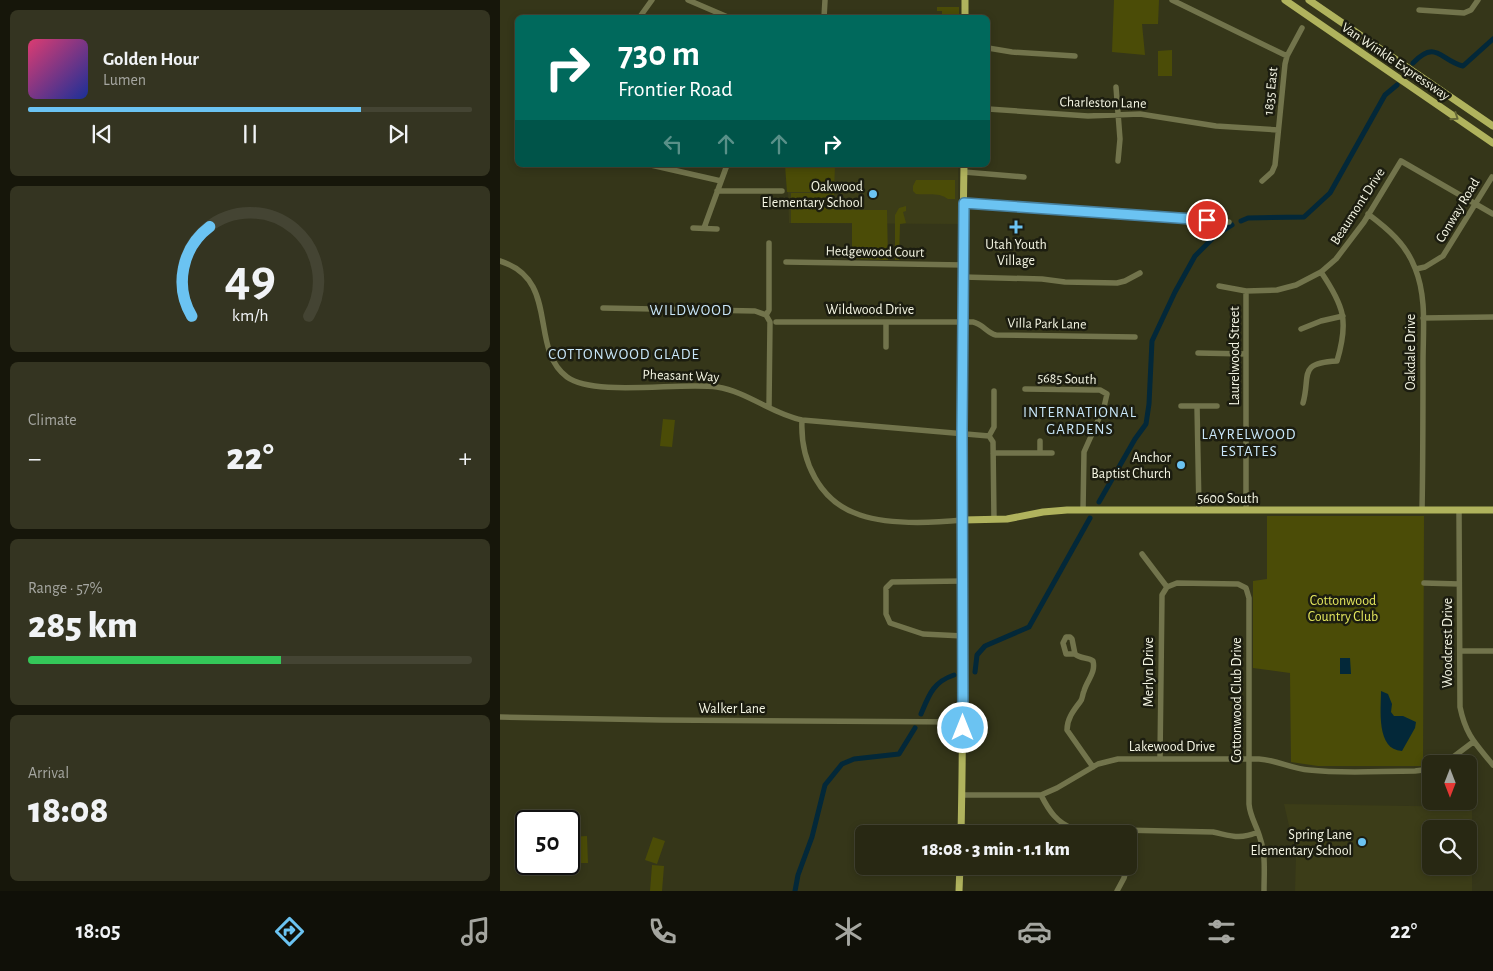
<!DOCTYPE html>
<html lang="en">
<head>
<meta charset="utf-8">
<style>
  :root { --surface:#282813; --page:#343421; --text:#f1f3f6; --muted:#a5a6a0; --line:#443; --accent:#6bc3f2 }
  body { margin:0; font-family:"Alegreya Sans",sans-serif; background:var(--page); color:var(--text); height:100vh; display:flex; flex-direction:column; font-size:19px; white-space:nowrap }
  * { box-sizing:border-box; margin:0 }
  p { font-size:16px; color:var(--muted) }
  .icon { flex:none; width:28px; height:28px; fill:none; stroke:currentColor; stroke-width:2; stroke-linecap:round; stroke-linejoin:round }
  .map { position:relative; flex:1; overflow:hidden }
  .details { display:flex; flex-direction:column; gap:10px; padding:10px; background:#16160a; width:500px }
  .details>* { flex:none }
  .hud { position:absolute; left:15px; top:15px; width:475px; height:152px; border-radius:8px; box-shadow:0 2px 8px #0003,0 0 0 1px var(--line); background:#00695c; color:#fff; overflow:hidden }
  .needle { width:32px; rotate:180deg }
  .buttons { position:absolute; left:922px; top:755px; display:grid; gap:10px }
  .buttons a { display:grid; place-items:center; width:55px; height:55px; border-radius:8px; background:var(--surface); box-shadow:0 2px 8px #0003,0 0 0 1px var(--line); font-size:25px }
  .speed { position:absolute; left:15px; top:810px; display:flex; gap:10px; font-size:25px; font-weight:700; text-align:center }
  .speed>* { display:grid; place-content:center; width:65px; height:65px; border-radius:50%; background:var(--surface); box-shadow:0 2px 8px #0003,0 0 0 1px var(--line); line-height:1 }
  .speed .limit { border:2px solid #111; border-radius:8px; background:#fff; color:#111 }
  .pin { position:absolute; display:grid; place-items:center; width:42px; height:42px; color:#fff; margin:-21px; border:2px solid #fff; border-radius:50%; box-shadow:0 1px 5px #0007 }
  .me { position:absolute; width:55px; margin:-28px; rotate:0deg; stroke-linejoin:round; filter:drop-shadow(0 0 4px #0008) }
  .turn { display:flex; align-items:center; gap:18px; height:105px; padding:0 20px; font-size:22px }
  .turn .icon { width:65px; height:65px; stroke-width:2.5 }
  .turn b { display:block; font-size:35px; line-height:42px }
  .lanes { display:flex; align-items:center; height:48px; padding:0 20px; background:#0003; justify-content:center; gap:25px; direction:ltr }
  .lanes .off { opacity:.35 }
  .big { font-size:38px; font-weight:800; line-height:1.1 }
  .details .widget { flex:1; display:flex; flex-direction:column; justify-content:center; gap:8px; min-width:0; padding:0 18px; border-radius:8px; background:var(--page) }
  .details .dial { align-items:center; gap:0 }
  .dial svg { height:130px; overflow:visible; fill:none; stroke:var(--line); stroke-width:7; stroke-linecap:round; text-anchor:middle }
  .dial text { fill:var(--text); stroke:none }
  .song { display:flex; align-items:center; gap:15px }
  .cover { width:60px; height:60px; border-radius:8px; background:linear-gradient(135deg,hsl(340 70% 55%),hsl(230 70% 35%)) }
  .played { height:5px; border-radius:2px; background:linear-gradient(90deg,var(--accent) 75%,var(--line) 75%) }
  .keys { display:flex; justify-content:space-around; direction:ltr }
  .heat { display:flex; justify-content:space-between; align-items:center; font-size:28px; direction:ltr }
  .charge { height:8px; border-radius:4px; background:linear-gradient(90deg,#34c759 57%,var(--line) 0) }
  .trip { position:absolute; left:355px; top:825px; width:282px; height:50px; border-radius:8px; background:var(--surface); box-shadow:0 2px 8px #0003,0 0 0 1px var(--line); font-weight:800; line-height:50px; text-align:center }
  .tabs { display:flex; height:80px; justify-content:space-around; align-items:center; background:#101008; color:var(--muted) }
  .tabs .icon { width:35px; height:35px }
  .tabs .selected { color:var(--accent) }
  .tabs b { font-size:22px; color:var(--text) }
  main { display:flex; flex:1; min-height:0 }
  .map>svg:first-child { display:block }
</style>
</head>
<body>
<main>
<section class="details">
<div class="widget">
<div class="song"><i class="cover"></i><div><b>Golden Hour</b><p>Lumen</p></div></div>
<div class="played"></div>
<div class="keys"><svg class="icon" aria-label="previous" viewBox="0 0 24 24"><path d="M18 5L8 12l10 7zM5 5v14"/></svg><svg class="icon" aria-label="pause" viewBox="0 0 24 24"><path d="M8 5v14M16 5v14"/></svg><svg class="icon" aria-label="next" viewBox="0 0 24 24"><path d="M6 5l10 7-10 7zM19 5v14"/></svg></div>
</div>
<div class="widget dial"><svg viewBox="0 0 100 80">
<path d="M14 69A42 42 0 1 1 86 69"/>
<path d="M14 69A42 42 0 0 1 25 14" stroke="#6bc3f2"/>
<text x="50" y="56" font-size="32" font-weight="700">49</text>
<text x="50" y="72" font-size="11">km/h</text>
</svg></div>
<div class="widget"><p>Climate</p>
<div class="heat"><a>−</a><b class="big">22°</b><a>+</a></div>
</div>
<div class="widget"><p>Range · 57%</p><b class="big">285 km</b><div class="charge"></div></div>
<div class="widget"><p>Arrival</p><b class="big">18:08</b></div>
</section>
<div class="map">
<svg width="993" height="891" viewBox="0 0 993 891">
  <rect width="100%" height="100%" fill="#353619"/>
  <path fill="#3c3d18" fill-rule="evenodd" d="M287,165h171v59l-169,-1z
    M784,804l188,3v84h-177l1,-35zM931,829h38v37h-38z"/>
  <path fill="#4b4c07" d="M614,0h45l-1,24h-16l3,31 -33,-3z
    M437,7h22v10h-17v-6h-5z
    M672,50v26h-14v-25z
    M285,165h50l-1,27h-47z
    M416,180h39v19h-7c-9,-7 -19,-4 -32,-5l-3,-3v-5z
    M291,193h43l1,17h52l1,50 -36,-1v-36h-61z
    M406,206v5l-3,1 3,11 -6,1 -1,36h-4v-45l4,-7z
    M163,419l12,1 -3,27 -12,-1z
    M767,516h157l-1,250h-105l-27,-4 -1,-89 -37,-5v-87l14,-2z
    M87,836l1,27h-16l-1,-26z
    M153,837l12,4 -8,23 -12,-4z
    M152,865l12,1 -2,25h-12z"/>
  <path fill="#032839" d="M840,658h10l1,16h-11z
    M881,691l7,3 4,10 -1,8 3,4h9l13,6 -1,6 -13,23c-26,-1 -21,-42 -21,-60z"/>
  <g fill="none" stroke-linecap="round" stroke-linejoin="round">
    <path stroke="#032839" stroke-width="5" d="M913,63c23,-24 27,-3 50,3l30,-27
      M741,221l7,-3 56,-1 26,-24 55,-98 12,-10
      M599,502l36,-63 11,-15 3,-20 3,-63 23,-49 20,-36 21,-21 16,-10
      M475,672l2,-17 8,-9 44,-19 61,-109
      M421,714c8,-19 12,-32 33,-39
      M295,891l3,-16 14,-38 13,-52 17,-21 12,-5 45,-5 16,-26"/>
    <path stroke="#72744c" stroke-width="5.5" d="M188,0l42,18
      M672,0l115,56
      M919,10l45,3 7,-3 7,-10
      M139,18l13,-18
      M324,18l1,-18
      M488,48l24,4 63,4
      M616,87l4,52 -2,22
      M488,109l100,7 52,-2 76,12 62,4
      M151,165l70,16
      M464,172l60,5
      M762,181l10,-9 3,-7 10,-101 2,-8 15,-28
      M217,191h65
      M464,203l265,19
      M868,214c20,15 38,30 47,54 12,29 8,63 8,94 0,49 0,99 -1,148
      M193,228l24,1
      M204,228l23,-63
      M0,261c61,19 28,87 67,116 28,20 112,5 150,10 31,5 55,27 85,33l187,16
      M286,262l177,3
      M916,269l9,-2 18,-11 49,-79
      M463,277l79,2 23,3 52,1 8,-2 15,-8
      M719,286l27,5 31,-1 19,-5 25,-13 15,-13 28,-37 37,-61 92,53
      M746,291v219
      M103,308l152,3 11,4 4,7 -1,85
      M266,315l3,-5v-67
      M923,318l70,-1
      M276,322h197c10,2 14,11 23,13l139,2
      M801,329l20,-8 22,-5
      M386,347v-25
      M698,353l48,1
      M525,389l69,1h6l7,4 -3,13 -20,45 -1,58
      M803,403c8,-28 -6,-40 34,-42 12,-40 7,-55 -16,-89
      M681,406h36
      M697,406l2,104
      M302,420c-2,40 17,82 58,95 29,10 72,8 103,5
      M489,436l4,6 1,77
      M489,436l5,-9v-36
      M493,453h59
      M540,453v-12
      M959,510l1,197c6,29 16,37 33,58
      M642,554l25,33
      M463,581l-71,1 -6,6v26l4,9 33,11 40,2
      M924,583l35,1
      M960,651h33
      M575,654l-3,-15 -2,-2h-4l-3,6 3,11h9c5,5 13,3 18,7 3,12 -6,19 -9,30 -2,4 -1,8 -4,11 -7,9 -13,17 -13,28l26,37
      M0,717l162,3 301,2
      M660,758l2,-163 5,-8 10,-4 61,1 8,4 3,10v206c1,13 8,22 11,34 6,17 4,35 4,53
      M944,764l29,-22
      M462,795h79l16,-7 41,-24 20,-5h141c18,1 33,10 50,11 35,4 71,1 106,1l16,-2
      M541,795c8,16 16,28 33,34l139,3c19,4 26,8 45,0
      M617,891l7,-13 3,-12"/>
    <path stroke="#b0b35d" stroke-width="7" d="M465,0v18
      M785,0l208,143
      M809,0l184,126
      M463,520l44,-1 36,-7 24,-2h426
      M461,834c5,-223 -1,-446 3,-669
      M459,891l1,-25"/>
  </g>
  <defs><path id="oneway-chevron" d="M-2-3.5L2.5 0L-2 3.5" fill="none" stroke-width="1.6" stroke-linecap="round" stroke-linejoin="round" transform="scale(1.25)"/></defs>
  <use stroke="#666836" href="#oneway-chevron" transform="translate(955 117) rotate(34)"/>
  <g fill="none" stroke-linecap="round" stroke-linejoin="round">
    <g stroke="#467f9d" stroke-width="12">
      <path id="route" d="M463,728l-1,-299 2,-226 243,17"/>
    </g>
    <use href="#route" stroke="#6bc3f2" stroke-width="9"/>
  </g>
  <g fill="#6bc3f2" stroke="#1c1d10" stroke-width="2">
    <circle cx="373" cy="194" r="5"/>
    <path d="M513.5 219.5h5v5h5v5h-5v5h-5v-5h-5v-5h5z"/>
    <circle cx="681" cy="465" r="5"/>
    <circle cx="862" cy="842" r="5"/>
  </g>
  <g text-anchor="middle" stroke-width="5" stroke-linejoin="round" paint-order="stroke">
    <g font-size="14" fill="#f5f6e4" stroke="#1c1d10">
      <text transform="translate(896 61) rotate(34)" y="5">Van Winkle Expressway</text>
      <text transform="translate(770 91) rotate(-84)" y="5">1835 East</text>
      <text transform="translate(603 102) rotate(1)" y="5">Charleston Lane</text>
      <text transform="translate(857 206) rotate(-57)" y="5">Beaumont Drive</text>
      <text transform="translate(957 210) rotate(-59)" y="5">Conway Road</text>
      <text transform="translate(375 251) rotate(1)" y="5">Hedgewood Court</text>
      <text x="370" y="314">Wildwood Drive</text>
      <text transform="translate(547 323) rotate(1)" y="5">Villa Park Lane</text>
      <text transform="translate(910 352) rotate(-90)" y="5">Oakdale Drive</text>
      <text transform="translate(734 356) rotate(-90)" y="5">Laurelwood Street</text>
      <text transform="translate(181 375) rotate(2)" y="5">Pheasant Way</text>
      <text transform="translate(567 378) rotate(2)" y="5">5685 South</text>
      <text x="728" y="503">5600 South</text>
      <text transform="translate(947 643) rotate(-90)" y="5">Woodcrest Drive</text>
      <text transform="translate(648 672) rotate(-90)" y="5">Merlyn Drive</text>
      <text transform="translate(736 700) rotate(-90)" y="5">Cottonwood Club Drive</text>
      <text x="232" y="713">Walker Lane</text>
      <text x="672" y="751">Lakewood Drive</text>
    </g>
    <g font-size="14" fill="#f5f6e4" stroke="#1c1d10" text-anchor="end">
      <text x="363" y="191">Oakwood<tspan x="363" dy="16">Elementary School</tspan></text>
      <text x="516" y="249" text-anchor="middle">Utah Youth<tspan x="516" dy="16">Village</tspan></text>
      <text x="671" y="462">Anchor<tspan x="671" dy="16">Baptist Church</tspan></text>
      <text x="852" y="839">Spring Lane<tspan x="852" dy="16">Elementary School</tspan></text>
    </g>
    <g font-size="14" fill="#e4e75d" stroke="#1c1d10">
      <text x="843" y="605">Cottonwood<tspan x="843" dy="16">Country Club</tspan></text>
    </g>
    <g font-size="15" letter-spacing="1" fill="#c9e7f9" stroke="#1c1d10">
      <text x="191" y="315">WILDWOOD</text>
      <text x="124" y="359">COTTONWOOD GLADE</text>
      <text x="580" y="417">INTERNATIONAL<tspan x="580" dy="17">GARDENS</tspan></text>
      <text x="749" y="439">LAYRELWOOD<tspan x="749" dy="17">ESTATES</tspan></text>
    </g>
  </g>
</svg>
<div class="buttons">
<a><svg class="needle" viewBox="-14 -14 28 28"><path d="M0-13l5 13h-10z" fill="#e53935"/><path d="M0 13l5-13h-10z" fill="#a5a6a0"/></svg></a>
<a><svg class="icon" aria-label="search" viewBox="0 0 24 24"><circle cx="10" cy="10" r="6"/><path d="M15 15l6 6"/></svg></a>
</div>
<div class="speed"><div class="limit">50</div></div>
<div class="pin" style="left:707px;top:220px;background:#d93025"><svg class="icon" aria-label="arrive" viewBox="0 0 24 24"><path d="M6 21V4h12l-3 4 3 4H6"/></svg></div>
<svg class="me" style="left:463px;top:728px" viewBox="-20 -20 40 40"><circle r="17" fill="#6bc3f2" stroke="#fff" stroke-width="3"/><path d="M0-11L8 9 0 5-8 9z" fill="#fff"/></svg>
<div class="trip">18:08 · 3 min · 1.1 km</div>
<div class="hud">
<div class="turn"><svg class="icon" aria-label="right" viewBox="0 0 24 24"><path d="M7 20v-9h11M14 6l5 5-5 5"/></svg><div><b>730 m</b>Frontier Road</div></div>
<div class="lanes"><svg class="icon off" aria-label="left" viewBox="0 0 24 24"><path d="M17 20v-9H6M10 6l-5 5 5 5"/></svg><svg class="icon off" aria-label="ahead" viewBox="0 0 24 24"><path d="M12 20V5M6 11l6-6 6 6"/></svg><svg class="icon off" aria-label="ahead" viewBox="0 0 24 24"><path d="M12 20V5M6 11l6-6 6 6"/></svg><svg class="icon" aria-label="right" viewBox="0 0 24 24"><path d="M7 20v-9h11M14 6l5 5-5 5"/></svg></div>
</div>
</div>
</main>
<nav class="tabs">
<b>18:05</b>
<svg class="icon selected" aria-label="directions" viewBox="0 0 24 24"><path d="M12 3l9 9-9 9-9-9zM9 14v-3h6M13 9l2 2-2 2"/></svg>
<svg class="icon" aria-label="music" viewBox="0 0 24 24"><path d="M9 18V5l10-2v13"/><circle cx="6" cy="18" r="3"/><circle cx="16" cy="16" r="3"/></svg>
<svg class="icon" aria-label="phone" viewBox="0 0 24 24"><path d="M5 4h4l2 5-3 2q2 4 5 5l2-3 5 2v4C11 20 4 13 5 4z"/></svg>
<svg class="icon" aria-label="climate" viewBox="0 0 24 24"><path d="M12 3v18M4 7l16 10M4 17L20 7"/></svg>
<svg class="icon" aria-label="car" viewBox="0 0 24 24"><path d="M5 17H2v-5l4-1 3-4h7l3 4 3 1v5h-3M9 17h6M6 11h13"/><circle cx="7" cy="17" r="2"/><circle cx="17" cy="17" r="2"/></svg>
<svg class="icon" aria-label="filters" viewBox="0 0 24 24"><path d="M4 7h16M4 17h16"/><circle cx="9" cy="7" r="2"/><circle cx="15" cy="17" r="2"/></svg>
<b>22°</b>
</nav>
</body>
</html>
